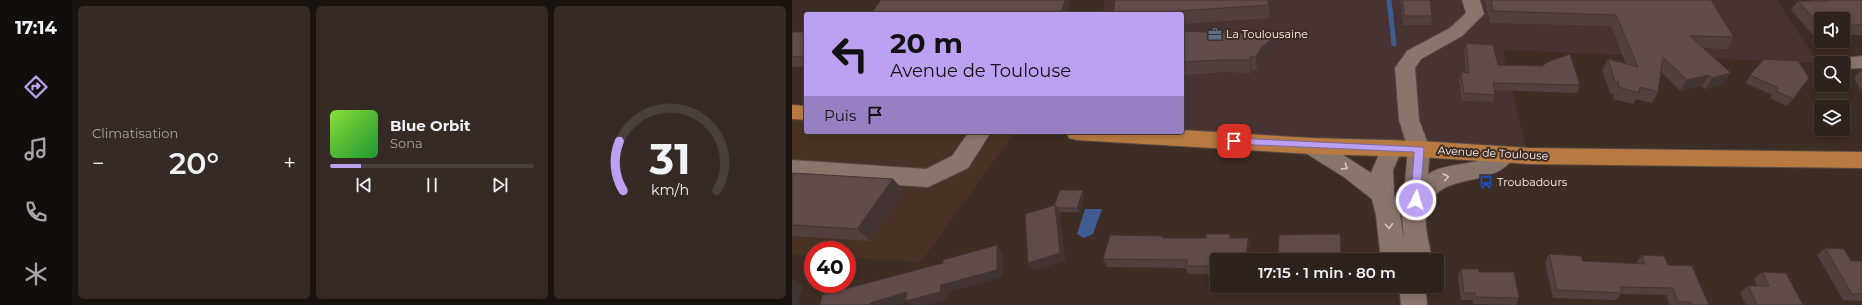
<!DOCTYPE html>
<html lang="fr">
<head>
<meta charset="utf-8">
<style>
  :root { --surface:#2e221c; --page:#362a25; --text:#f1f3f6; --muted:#a7a4a3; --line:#493f3b; --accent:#bca0f2 }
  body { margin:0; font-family:Montserrat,sans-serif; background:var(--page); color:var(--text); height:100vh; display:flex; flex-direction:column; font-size:15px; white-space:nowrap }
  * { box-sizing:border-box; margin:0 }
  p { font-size:13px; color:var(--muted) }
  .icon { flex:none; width:22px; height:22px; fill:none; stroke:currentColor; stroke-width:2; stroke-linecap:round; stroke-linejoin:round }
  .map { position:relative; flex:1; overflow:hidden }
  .panel { display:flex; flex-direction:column; gap:6px; padding:6px; background:#19130f; width:720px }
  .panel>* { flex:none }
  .top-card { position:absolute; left:12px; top:12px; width:380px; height:122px; border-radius:4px; box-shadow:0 2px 6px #0003,0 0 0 1px var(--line); background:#bca0f2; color:#111; overflow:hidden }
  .buttons { position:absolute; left:1022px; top:12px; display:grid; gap:8px }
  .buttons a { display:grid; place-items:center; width:36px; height:36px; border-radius:4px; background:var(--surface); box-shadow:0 2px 6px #0003,0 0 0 1px var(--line); font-size:20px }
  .speed { position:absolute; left:12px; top:241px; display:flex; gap:8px; font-size:20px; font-weight:700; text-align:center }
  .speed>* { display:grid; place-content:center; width:52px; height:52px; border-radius:50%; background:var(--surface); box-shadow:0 2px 6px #0003,0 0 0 1px var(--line); line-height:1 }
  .speed .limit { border:6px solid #d22; background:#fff; color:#111 }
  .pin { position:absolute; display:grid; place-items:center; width:34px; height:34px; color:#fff; margin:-17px; border-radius:8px; box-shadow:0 2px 6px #0006 }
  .me { position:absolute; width:44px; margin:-22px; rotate:5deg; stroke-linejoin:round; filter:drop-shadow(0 0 3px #0008) }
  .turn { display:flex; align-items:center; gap:14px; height:84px; padding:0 20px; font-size:18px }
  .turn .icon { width:52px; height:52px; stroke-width:2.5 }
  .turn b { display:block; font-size:28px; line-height:34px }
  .then { display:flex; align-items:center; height:38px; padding:0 20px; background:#0003; gap:8px; font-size:15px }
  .big { font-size:30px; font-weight:600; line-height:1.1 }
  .panel .card { flex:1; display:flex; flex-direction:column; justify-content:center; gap:6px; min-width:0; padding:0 14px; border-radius:6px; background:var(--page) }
  .panel .dial { align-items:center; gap:0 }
  .dial svg { height:104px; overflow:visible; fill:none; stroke:var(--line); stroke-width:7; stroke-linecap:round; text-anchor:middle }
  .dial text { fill:var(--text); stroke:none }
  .song { display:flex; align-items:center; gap:12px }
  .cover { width:48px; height:48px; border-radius:6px; background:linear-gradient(135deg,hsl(90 70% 55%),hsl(130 70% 35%)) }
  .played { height:4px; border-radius:2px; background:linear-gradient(90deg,var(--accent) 15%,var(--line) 15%) }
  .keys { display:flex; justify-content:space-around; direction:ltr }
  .heat { display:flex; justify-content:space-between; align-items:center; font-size:22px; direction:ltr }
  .panel .tiles { flex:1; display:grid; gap:6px; grid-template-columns:repeat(3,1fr) }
  .trip { position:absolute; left:418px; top:253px; width:234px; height:40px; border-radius:4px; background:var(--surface); box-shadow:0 2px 6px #0003,0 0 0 1px var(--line); font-weight:600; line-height:40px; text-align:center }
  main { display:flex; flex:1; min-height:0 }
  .dock { display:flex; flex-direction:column; width:72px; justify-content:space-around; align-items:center; background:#120e0b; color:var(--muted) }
  .dock .icon { width:28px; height:28px }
  .dock .selected { color:var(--accent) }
  .dock b { font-size:18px; color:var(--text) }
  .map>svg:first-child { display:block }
</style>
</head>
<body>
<main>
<nav class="dock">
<b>17:14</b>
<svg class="icon selected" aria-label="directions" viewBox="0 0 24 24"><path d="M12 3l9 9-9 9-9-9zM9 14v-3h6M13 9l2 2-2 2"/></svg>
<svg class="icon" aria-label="music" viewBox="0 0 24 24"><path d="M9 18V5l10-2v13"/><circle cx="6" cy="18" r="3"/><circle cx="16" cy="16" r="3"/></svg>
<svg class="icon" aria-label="phone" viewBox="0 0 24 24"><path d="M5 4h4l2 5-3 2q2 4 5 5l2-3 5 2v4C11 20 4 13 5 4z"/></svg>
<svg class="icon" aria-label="climate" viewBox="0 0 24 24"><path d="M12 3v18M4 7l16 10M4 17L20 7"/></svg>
</nav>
<section class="panel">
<div class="tiles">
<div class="card"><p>Climatisation</p>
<div class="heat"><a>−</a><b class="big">20°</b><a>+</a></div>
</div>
<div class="card">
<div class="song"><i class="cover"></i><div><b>Blue Orbit</b><p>Sona</p></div></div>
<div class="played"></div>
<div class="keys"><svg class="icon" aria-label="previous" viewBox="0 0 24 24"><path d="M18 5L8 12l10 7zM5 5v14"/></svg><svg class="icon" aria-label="pause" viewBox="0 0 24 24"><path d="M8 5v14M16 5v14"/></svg><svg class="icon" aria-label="next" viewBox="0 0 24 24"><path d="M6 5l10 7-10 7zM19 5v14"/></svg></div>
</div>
<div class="card dial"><svg viewBox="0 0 100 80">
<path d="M14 69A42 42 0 1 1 86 69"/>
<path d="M14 69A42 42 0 0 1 11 31" stroke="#bca0f2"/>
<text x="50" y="56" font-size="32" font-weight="700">31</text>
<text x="50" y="72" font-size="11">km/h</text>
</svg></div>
</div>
</section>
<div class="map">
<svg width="1070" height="305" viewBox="0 0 1070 305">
  <rect width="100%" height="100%" fill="#3d2d25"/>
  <path fill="#483226" d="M0,112l14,1v19h209l-94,130 -74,-4v-8h-34v6l-21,-1z"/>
  <path fill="#473332" d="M313,0h672l41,63 -315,-13 25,106 -346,-24v-118h-80z"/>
  <path fill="#415c93" d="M293,209h17l-9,25 -9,4 -7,-4z"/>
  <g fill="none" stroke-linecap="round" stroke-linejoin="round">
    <path stroke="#415c93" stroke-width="5" d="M597,0l5,44"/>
    <g stroke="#584a43" stroke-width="2">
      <path id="minor" d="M670,0h18l4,14 -22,22 -41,23 -6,9 4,52 11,29 -2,25c14,-9 34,-9 50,-13 14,-4 16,-18 34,-12l3,6c-20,37 -80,12 -89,59 -2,14 4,32 6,46h-51l-5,-45 -4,-16 -28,-22 -40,-25 -3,-6 3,-6 8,-2 8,2 51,33 13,-31 8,-2 8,2 3,6 -10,22 1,24 6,21 4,25 -2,-25 6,-66 -9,-29 -4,-52 12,-17 43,-23 16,-15z
        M1070,56v12l-19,1v-6h-10l3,-4z
        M177,132h22l-23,36 -40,19 -136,-9v-18l134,9 26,-13z
        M610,286h26l-2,8 1,11h-26l-1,-11z"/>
    </g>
    <g stroke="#584a43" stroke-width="2">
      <path id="major" d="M0,105l14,1v14l-14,-1z
        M390,130l130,8 107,3 109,7 334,4v16l-334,-4 -109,-7 -107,-3 -235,-14 -8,-2 -3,-6h116z"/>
    </g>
    <use href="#minor" fill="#88756b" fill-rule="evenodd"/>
    <use href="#major" fill="#b87a41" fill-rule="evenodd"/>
  </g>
  <path fill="#52403f" d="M89,0h188l1,3 -3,11h-196z
    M608,0h30l2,16 -1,9h-28z
    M693,0h226l23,37 -7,12 -24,-1 21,36 -19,5 -3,-3 -22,5 -19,-19 -3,20 -6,11 -16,-4 -3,5 -20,-5 1,-5 -4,-1 -8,-23 6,-11 18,5 -15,-38 -121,-3z
    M1019,0h51v35h-19v-16h-22v16h-8l-22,-25 7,-9h13z
    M477,5l1,13 -88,6v-10h-69z
    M390,31l94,4 1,13 -14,13 -6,9h-5l-1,3 -25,-1 -44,3z
    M0,32h14v34l-14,1z
    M674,43l32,22 82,20 -3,8 -83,-3 1,5 -2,7 -31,-1 -3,-21 2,-8 5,1 -2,-22z
    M972,59l29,40 -6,7 -17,-8 2,-3 -27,-12z
    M1068,71h2v21l-8,-14z
    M0,173l112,18 -34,50 -78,-5z
    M293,194l-6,18h-20l6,49 -32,9 -5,-7 26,-57z
    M438,234l1,4h17l2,7 -33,15v14h-29l-2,-6 -79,-1 -4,-8 59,-23 1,2h43z
    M487,235l62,18v7h-63z
    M1033,248l26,13h11v40l-19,-1 -26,-45z
    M757,254l34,7 54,3 -1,-1 6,-8 26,10 41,40h-39l-4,-10 -45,-1 -5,6 -63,-2 -8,-36z
    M669,269l18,3 40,26 -3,7 -43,-1v-4h-12l-3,-24z
    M970,272l41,33h-57l-6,-12 8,-7h9l-3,-7z"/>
  <path fill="#423433" d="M273,0h4l1,3 -3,11h-4l-1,-3z
    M484,35l1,13 -14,13 -6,9 -1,-13 5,-9z
    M458,57l2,13 -1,3 -1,-13z
    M939,73l-7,11 -19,5 7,-11z
    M917,75l-7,11 -22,5 7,-11z
    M101,179l11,12 -34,50 -13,-12z
    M291,190l2,4 -6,18 -2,-4z
    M263,205l5,8 5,48 -32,9 -5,-7z
    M456,238l2,7 -2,15h-2z
    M205,245l6,8v24l-55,15v7l-22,6h-16l-4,-3 -10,3h-26v-2l37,-11 34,-7z
    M1,279l10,7 -5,19h-6v-22z"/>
  <path fill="#5f4b49" stroke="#423433" d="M89,0h184l-3,11 -32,3h-159z
    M323,0h153l1,5 -135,9h-21z
    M610,0h28l2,16h-28z
    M699,0h220l23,37 -44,-1 41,37 -19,5 -3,-3 -22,5 -24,-23 -5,35 -18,-5 -1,6 -21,-6 1,-5h-4l-7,-23 30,8 -22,-52 -123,-4z
    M1035,0h35v25h-19v-6h-22v7l-23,-25h30z
    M390,31l94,4 -15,13 -5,9h-6v3h-27l-41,2z
    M0,32h14v24l-14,1z
    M674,43l27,2 5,20 44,1 8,-5 20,-7 10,31 -87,-2 2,12 -31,-2 -3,-21 8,1z
    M972,59l34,2 11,17 -16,21 -17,-8 2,-3 -28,-13z
    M0,173l101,6 -36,50 -65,-4z
    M268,190h23l-6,18h-20l-2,-3 -1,1z
    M263,205l5,48 -32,10 -3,-49z
    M414,234h24v4h18l-2,22h-29v6h-31l1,-6 -84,-1 7,-24 52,1v2h44z
    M548,234l1,19h-12v7h-51l1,-25z
    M205,245v25l-56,15 -1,7 -35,9 2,-9 -37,11v2h-50l2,-10 121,-32v-3z
    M1033,248l19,1 7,12h11v33h-10z
    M757,254l32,2 2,5 62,3 -3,-9 22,1 4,9 24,1 17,39h-17l-2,-3h-12l-5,-14 -53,-1 2,6 -65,-3z
    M669,269h17l1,3h35l5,26 -43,-1 -1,-4h-11z
    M970,272l24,1 17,32h-46l-9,-19h21z"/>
  <defs><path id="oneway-chevron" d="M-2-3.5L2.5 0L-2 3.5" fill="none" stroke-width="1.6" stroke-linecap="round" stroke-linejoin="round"/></defs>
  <g stroke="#d5c6c0">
    <use href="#oneway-chevron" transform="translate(553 167) rotate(33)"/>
    <use href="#oneway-chevron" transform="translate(654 177) rotate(-14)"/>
    <use href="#oneway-chevron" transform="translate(597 226) rotate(86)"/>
  </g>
  <path fill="#bca0f2" stroke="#7a689d" d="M442,138l188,9 2,2 -4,51 -4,4 -5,-4 3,-48 -180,-8 -4,-3z"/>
  <defs>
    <g id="office-bare" transform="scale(1.08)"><path d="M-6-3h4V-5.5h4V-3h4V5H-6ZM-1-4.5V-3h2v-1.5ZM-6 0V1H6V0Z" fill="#5c6f8a" stroke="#3d2d25" stroke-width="2.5" paint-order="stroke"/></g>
    <g id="bus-bare" transform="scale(1.08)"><path d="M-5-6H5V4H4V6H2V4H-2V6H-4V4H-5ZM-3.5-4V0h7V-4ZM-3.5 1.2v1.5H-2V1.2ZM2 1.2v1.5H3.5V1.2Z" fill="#1a4fb4" stroke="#3d2d25" stroke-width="2.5" paint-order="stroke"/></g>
  </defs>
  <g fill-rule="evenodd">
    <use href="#office-bare" x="423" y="34"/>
    <use href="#bus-bare" x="694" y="182"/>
  </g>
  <g text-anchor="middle" stroke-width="4" stroke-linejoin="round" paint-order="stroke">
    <g font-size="11" fill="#fef2ed" stroke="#3d2d25" text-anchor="start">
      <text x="434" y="38">La Toulousaine</text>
      <text x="705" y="186">Troubadours</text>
    </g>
    <g font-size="11" fill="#fef2ed" stroke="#3d2d25">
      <text transform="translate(701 153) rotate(3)" y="4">Avenue de Toulouse</text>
    </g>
  </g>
</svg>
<div class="buttons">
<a><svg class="icon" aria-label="sound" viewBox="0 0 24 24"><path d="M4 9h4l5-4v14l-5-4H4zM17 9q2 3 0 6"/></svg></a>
<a><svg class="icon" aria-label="search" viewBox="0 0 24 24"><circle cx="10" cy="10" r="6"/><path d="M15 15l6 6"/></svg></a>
<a><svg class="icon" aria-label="layers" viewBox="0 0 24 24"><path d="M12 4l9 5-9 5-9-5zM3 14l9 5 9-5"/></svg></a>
</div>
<div class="speed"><div class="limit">40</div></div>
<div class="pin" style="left:442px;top:141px;background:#d93025"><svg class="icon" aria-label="arrive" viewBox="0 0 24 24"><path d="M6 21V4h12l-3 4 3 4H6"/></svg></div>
<svg class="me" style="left:624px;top:200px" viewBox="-20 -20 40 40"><circle r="17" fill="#bca0f2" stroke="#fff" stroke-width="3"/><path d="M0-11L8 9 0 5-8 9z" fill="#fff"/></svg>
<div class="trip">17:15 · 1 min · 80 m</div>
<div class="top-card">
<div class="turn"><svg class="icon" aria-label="left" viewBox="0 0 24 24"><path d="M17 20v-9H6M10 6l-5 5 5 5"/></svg><div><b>20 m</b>Avenue de Toulouse</div></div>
<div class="then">Puis<svg class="icon" aria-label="arrive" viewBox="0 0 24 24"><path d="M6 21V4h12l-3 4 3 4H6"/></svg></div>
</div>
</div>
</main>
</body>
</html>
